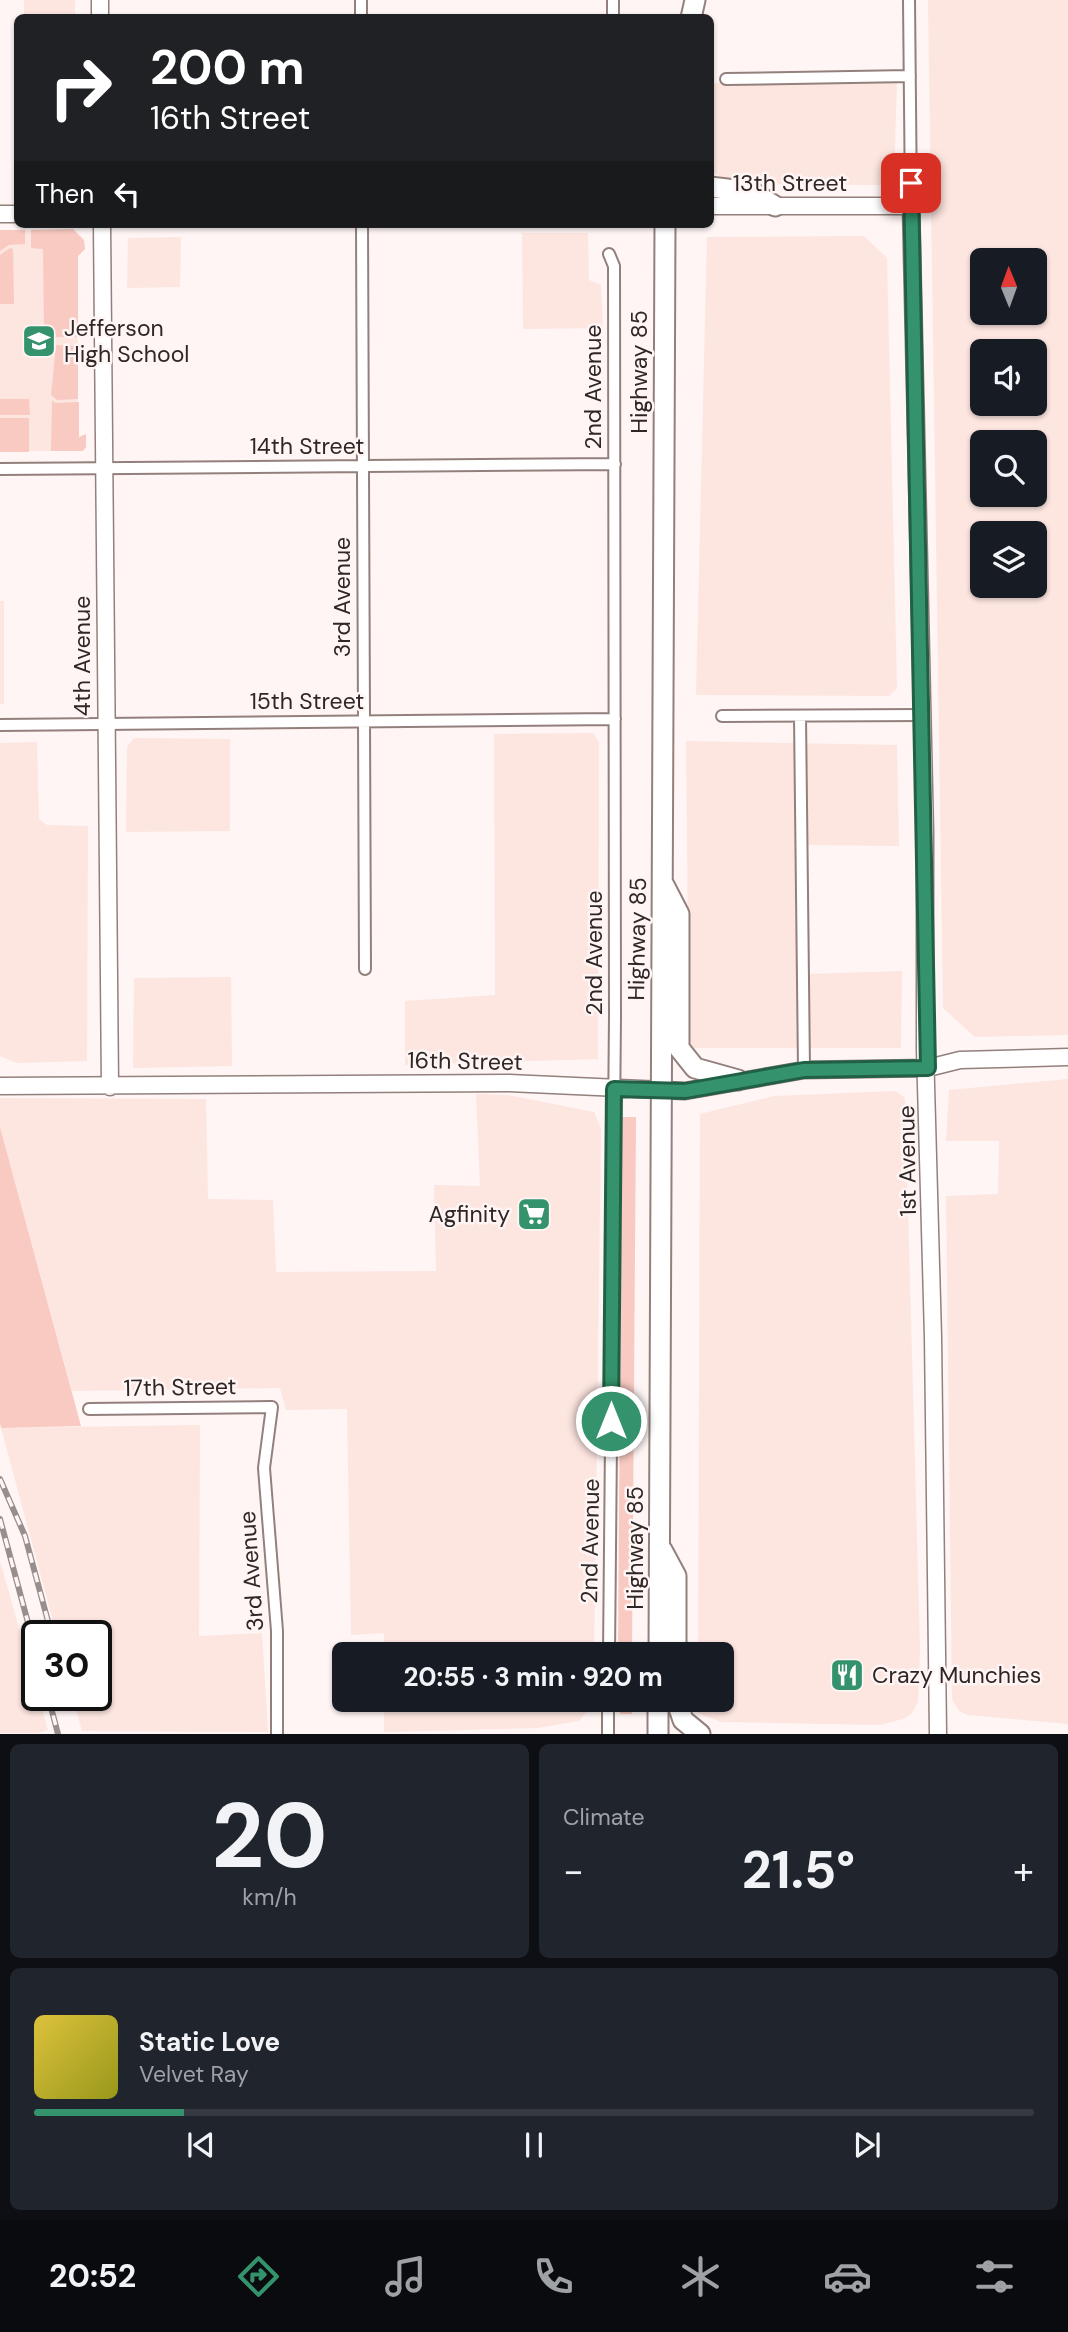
<!DOCTYPE html>
<html lang="en">
<head>
<meta charset="utf-8">
<style>
  :root { --surface:#171b24; --page:#20242c; --text:#f1f3f6; --muted:#9ea1a6; --line:#363941; --accent:#34936c }
  body { margin:0; font-family:"DM Sans",sans-serif; background:var(--page); color:var(--text); height:100vh; display:flex; flex-direction:column; font-size:26px; white-space:nowrap }
  * { box-sizing:border-box; margin:0 }
  p { font-size:23px; color:var(--muted) }
  .icon { flex:none; width:38px; height:38px; fill:none; stroke:currentColor; stroke-width:2; stroke-linecap:round; stroke-linejoin:round }
  .map { position:relative; height:1734px; overflow:hidden }
  .side { display:flex; flex-direction:column; gap:10px; padding:10px; background:#0d0f14; flex:1 }
  .side>* { flex:none }
  .guide { position:absolute; left:14px; top:14px; width:700px; height:214px; border-radius:10px; box-shadow:0 2px 5px #0004; background:#202124; color:#fff; overflow:hidden }
  .needle { width:46px; rotate:359deg }
  .tools { position:absolute; left:970px; top:248px; display:grid; gap:14px }
  .tools a { display:grid; place-items:center; width:77px; height:77px; border-radius:10px; background:var(--surface); box-shadow:0 2px 5px #0004; font-size:35px }
  .speed { position:absolute; left:21px; top:1620px; display:flex; gap:14px; font-size:35px; font-weight:700; text-align:center }
  .speed>* { display:grid; place-content:center; width:91px; height:91px; border-radius:50%; background:var(--surface); box-shadow:0 2px 5px #0004; line-height:1 }
  .speed .limit { border:4px solid #111; border-radius:10px; background:#fff; color:#111 }
  .pin { position:absolute; display:grid; place-items:center; width:60px; height:60px; color:#fff; margin:-30px; border-radius:14px; box-shadow:0 4px 10px #0006 }
  .me { position:absolute; width:77px; margin:-38px; rotate:0deg; stroke-linejoin:round; filter:drop-shadow(0 0 5px #0008) }
  .turn { display:flex; align-items:center; gap:24px; height:147px; padding:0 21px; font-size:32px }
  .turn .icon { width:91px; height:91px; stroke-width:2.5 }
  .turn b { display:block; font-size:49px; line-height:60px }
  .then { display:flex; align-items:center; height:66px; padding:0 21px; background:#0003; gap:14px; font-size:26px }
  .big { font-size:52px; font-weight:700; line-height:1.1 }
  .side .widget { flex:1; display:flex; flex-direction:column; justify-content:center; gap:10px; min-width:0; padding:0 24px; border-radius:10px; background:var(--page) }
  .side .dial { align-items:center; gap:0 }
  .dial b { font-size:91px; line-height:1 }
  .song { display:flex; align-items:center; gap:21px }
  .cover { width:84px; height:84px; border-radius:10px; background:linear-gradient(135deg,hsl(50 70% 55%),hsl(60 70% 35%)) }
  .played { height:7px; border-radius:4px; background:linear-gradient(90deg,var(--accent) 15%,var(--line) 15%) }
  .keys { display:flex; justify-content:space-around; direction:ltr }
  .heat { display:flex; justify-content:space-between; align-items:center; font-size:38px; direction:ltr }
  .side .tiles { flex:1; display:grid; gap:10px; grid-template-columns:1fr 1fr }
  .widget:last-child { grid-column:span 2 }
  .trip { position:absolute; left:332px; top:1642px; width:402px; height:70px; border-radius:10px; background:var(--surface); box-shadow:0 2px 5px #0004; font-weight:700; line-height:70px; text-align:center }
  .menu { display:flex; height:112px; justify-content:space-around; align-items:center; background:#090b0e; color:var(--muted) }
  .menu .icon { width:49px; height:49px }
  .menu .on { color:var(--accent) }
  .menu b { font-size:32px; color:var(--text) }
  .map>svg:first-child { display:block }
</style>
</head>
<body>
<div class="map">
<svg width="1068" height="1734" viewBox="0 0 1068 1734">
  <rect width="100%" height="100%" fill="#fef5f4"/>
  <path fill="#fde5e0" fill-rule="evenodd" d="M24,0h51v17h-51z
    M928,0h140v1035l-93,2 -32,-29zM982,261h52v52h-52zM982,352h52v52h-52zM982,443h52v52h-52zM982,534h52v52h-52z
    M897,80l-3,98 -13,7 -148,-1 -22,-13 3,-88z
    M0,231h71l6,3 1,217h-78z
    M522,233h66l1,47 12,5 2,43 -80,1z
    M864,236l23,22 10,430 -8,8 -193,-1 11,-458z
    M181,237l-1,50 -53,1 1,-50z
    M0,601h4v103h-4z
    M593,733l6,9 -1,317 -193,6v-64l90,-6 -1,-261z
    M134,738l96,1v92l-104,1 1,-85z
    M686,741l211,4 2,101 -91,-1 1,129 93,-3 -1,77h-212z
    M37,742l2,77 8,6 41,1 -1,235 -70,2 -17,-7v-313z
    M231,977l1,89 -99,2 1,-90z
    M1068,1079v645l-101,-9 -8,-4 -7,-12 -6,-503 52,-2 1,-53h-53l3,-51z
    M895,1091l10,7 15,550 -2,54 -6,11 -9,6 -24,6 -158,-3 -23,-9v-14h25v-45h-25l2,-540 74,-18z
    M476,1094l32,1 86,17 7,17 -7,525h-210v-21l-33,2 -4,-226 -61,1 -6,-22 -208,3 -72,-264v-29l206,1 2,100 65,1 3,72 160,-1 -2,-86 46,1z
    M200,1425l-1,211 63,-3 6,99 -186,-1 -10,-35h24v-60h-39l-56,-208z
    M0,1561l48,169 -10,3h-38z
    M384,1699h209v5l-14,17 -41,7 -154,4z"/>
  <path fill="#f8cac1" d="M73,229l11,11 1,9 -7,7v81h-28v-7h-6l-1,-81 -12,-1v-18z
    M0,230h25v14l-16,1 -9,6z
    M10,248l3,1 1,55h-14v-49z
    M56,345l22,1v53l-21,1 -6,-5z
    M0,399h29l1,16h-30z
    M52,400l3,3 24,-1v35l7,-3v13l-3,4h-32z
    M0,418h29v34h-29z
    M622,1117h14l-4,537h-14z
    M0,1127l81,299 -80,2 -1,-5z
    M618,1699h14v15h-12z"/>
  <g fill="none" stroke-linecap="round" stroke-linejoin="round">
    <g stroke="#93807c" stroke-width="14">
      <path id="street" d="M361,0v18
        M613,0v18
        M909,0l2,206
        M726,79l184,-3
        M362,224l3,745
        M609,254l5,12 1,750 -6,638
        M0,469l615,-5
        M722,716l201,-1
        M800,716l4,354
        M0,725l615,-6
        M89,1409l183,-2 -8,61 13,163v103
        M608,1734v-35"/>
    </g>
    <g stroke="#93807c" stroke-width="19">
      <path id="secondary" d="M100,0v18
        M710,206h201l14,626v217l8,288 5,397
        M0,214h18
        M102,224l8,863
        M0,1086l509,-3 176,8 119,-21 124,-2 32,-8 108,-3"/>
    </g>
    <g stroke="#93807c" stroke-width="23">
      <path id="highway" d="M691,18l4,-18
        M710,187l42,5 23,14
        M664,885l15,29v134l16,20 43,12
        M662,1550l14,26v78
        M659,1654l6,-1430
        M676,1699l7,21 17,14
        M658,1734v-35"/>
    </g>
    <use href="#street" stroke="#fff" stroke-width="10"/>
    <use href="#secondary" stroke="#fff" stroke-width="16"/>
    <use href="#highway" stroke="#fff" stroke-width="19"/>
    <g stroke="#978e8d" stroke-width="6">
      <path id="rail" d="M0,1479l25,57 27,100
        M0,1519l37,137
        M48,1696l10,38"/>
    </g>
    <use href="#rail" stroke="#fef5f4" stroke-width="3.5" stroke-dasharray="10" stroke-linecap="butt"/>
  </g>
  <g fill="none" stroke-linecap="round" stroke-linejoin="round">
    <g stroke="#226046" stroke-width="18">
      <path id="route" d="M611,1421l3,-332 71,2 119,-21 124,-2 -17,-885"/>
    </g>
    <use href="#route" stroke="#34936c" stroke-width="12"/>
  </g>
  <defs>
    <g id="school-square" transform="scale(1.75)"><rect x="-9" y="-9" width="18" height="18" rx="4" fill="#34936c" stroke="#fef5f4"/><path d="M0-5L7-2L0 1L-7-2ZM-4 1L0 2.5L4 1V4Q0 6-4 4Z" fill="#fff"/></g>
    <g id="supermarket-square" transform="scale(1.75)"><rect x="-9" y="-9" width="18" height="18" rx="4" fill="#34936c" stroke="#fef5f4"/><path d="M-6-5.5h2.5l.6 2H6L4.5 2H-2.5L-4.4-4H-6ZM-1.5 3.2a1.3 1.3 0 1 0 .1 0ZM3 3.2a1.3 1.3 0 1 0 .1 0Z" fill="#fff"/></g>
    <g id="restaurant-square" transform="scale(1.75)"><rect x="-9" y="-9" width="18" height="18" rx="4" fill="#34936c" stroke="#fef5f4"/><path d="M-5-6h1v4h1v-4h1v4h1v-4h1v5L-1.5 .5V6h-2V.5L-5-1ZM5-6V6H3V1.5H1.5Q1.5-4 5-6Z" fill="#fff"/></g>
  </defs>
  <g fill-rule="evenodd">
    <use href="#school-square" x="39" y="341"/>
    <use href="#supermarket-square" x="534" y="1214"/>
    <use href="#restaurant-square" x="847" y="1675"/>
  </g>
  <g text-anchor="middle" stroke-width="5" stroke-linejoin="round" paint-order="stroke">
    <g font-size="23" fill="#2f2726" stroke="#fef5f4">
      <text x="790" y="191">13th Street</text>
      <text transform="translate(639 372) rotate(-90)" y="8">Highway 85</text>
      <text transform="translate(593 387) rotate(-90)" y="8">2nd Avenue</text>
      <text x="307" y="454">14th Street</text>
      <text transform="translate(342 597) rotate(-90)" y="8">3rd Avenue</text>
      <text transform="translate(82 656) rotate(-90)" y="8">4th Avenue</text>
      <text x="307" y="709">15th Street</text>
      <text transform="translate(637 939) rotate(-89)" y="8">Highway 85</text>
      <text transform="translate(594 953) rotate(-90)" y="8">2nd Avenue</text>
      <text transform="translate(465 1061) rotate(1)" y="8">16th Street</text>
      <text transform="translate(907 1161) rotate(-91)" y="8">1st Avenue</text>
      <text transform="translate(180 1387) rotate(-1)" y="8">17th Street</text>
      <text transform="translate(590 1541) rotate(-89)" y="8">2nd Avenue</text>
      <text transform="translate(635 1548) rotate(-90)" y="8">Highway 85</text>
      <text transform="translate(251 1571) rotate(-94)" y="8">3rd Avenue</text>
    </g>
    <g font-size="23" fill="#2f2726" stroke="#fef5f4" text-anchor="start">
      <text x="64" y="336">Jefferson<tspan x="64" dy="26">High School</tspan></text>
      <text x="510" y="1222" text-anchor="end">Agfinity</text>
      <text x="872" y="1683">Crazy Munchies</text>
    </g>
  </g>
</svg>
<div class="tools">
<a><svg class="needle" viewBox="-14 -14 28 28"><path d="M0-13l5 13h-10z" fill="#e53935"/><path d="M0 13l5-13h-10z" fill="#9ea1a6"/></svg></a>
<a><svg class="icon" aria-label="sound" viewBox="0 0 24 24"><path d="M4 9h4l5-4v14l-5-4H4zM17 9q2 3 0 6"/></svg></a>
<a><svg class="icon" aria-label="search" viewBox="0 0 24 24"><circle cx="10" cy="10" r="6"/><path d="M15 15l6 6"/></svg></a>
<a><svg class="icon" aria-label="layers" viewBox="0 0 24 24"><path d="M12 4l9 5-9 5-9-5zM3 14l9 5 9-5"/></svg></a>
</div>
<div class="speed"><div class="limit">30</div></div>
<div class="pin" style="left:911px;top:183px;background:#d93025"><svg class="icon" aria-label="arrive" viewBox="0 0 24 24"><path d="M6 21V4h12l-3 4 3 4H6"/></svg></div>
<svg class="me" style="left:611px;top:1421px" viewBox="-20 -20 40 40"><circle r="17" fill="#34936c" stroke="#fff" stroke-width="3"/><path d="M0-11L8 9 0 5-8 9z" fill="#fff"/></svg>
<div class="trip">20:55 · 3 min · 920 m</div>
<div class="guide">
<div class="turn"><svg class="icon" aria-label="right" viewBox="0 0 24 24"><path d="M7 20v-9h11M14 6l5 5-5 5"/></svg><div><b>200 m</b>16th Street</div></div>
<div class="then">Then<svg class="icon" aria-label="left" viewBox="0 0 24 24"><path d="M17 20v-9H6M10 6l-5 5 5 5"/></svg></div>
</div>
</div>
<section class="side">
<div class="tiles">
<div class="widget dial"><b>20</b><p>km/h</p></div>
<div class="widget"><p>Climate</p>
<div class="heat"><a>−</a><b class="big">21.5°</b><a>+</a></div>
</div>
<div class="widget">
<div class="song"><i class="cover"></i><div><b>Static Love</b><p>Velvet Ray</p></div></div>
<div class="played"></div>
<div class="keys"><svg class="icon" aria-label="previous" viewBox="0 0 24 24"><path d="M18 5L8 12l10 7zM5 5v14"/></svg><svg class="icon" aria-label="pause" viewBox="0 0 24 24"><path d="M8 5v14M16 5v14"/></svg><svg class="icon" aria-label="next" viewBox="0 0 24 24"><path d="M6 5l10 7-10 7zM19 5v14"/></svg></div>
</div>
</div>
</section>
<nav class="menu">
<b>20:52</b>
<svg class="icon on" aria-label="directions" viewBox="0 0 24 24"><path d="M12 3l9 9-9 9-9-9zM9 14v-3h6M13 9l2 2-2 2"/></svg>
<svg class="icon" aria-label="music" viewBox="0 0 24 24"><path d="M9 18V5l10-2v13"/><circle cx="6" cy="18" r="3"/><circle cx="16" cy="16" r="3"/></svg>
<svg class="icon" aria-label="phone" viewBox="0 0 24 24"><path d="M5 4h4l2 5-3 2q2 4 5 5l2-3 5 2v4C11 20 4 13 5 4z"/></svg>
<svg class="icon" aria-label="climate" viewBox="0 0 24 24"><path d="M12 3v18M4 7l16 10M4 17L20 7"/></svg>
<svg class="icon" aria-label="car" viewBox="0 0 24 24"><path d="M5 17H2v-5l4-1 3-4h7l3 4 3 1v5h-3M9 17h6M6 11h13"/><circle cx="7" cy="17" r="2"/><circle cx="17" cy="17" r="2"/></svg>
<svg class="icon" aria-label="filters" viewBox="0 0 24 24"><path d="M4 7h16M4 17h16"/><circle cx="9" cy="7" r="2"/><circle cx="15" cy="17" r="2"/></svg>
</nav>
</body>
</html>
